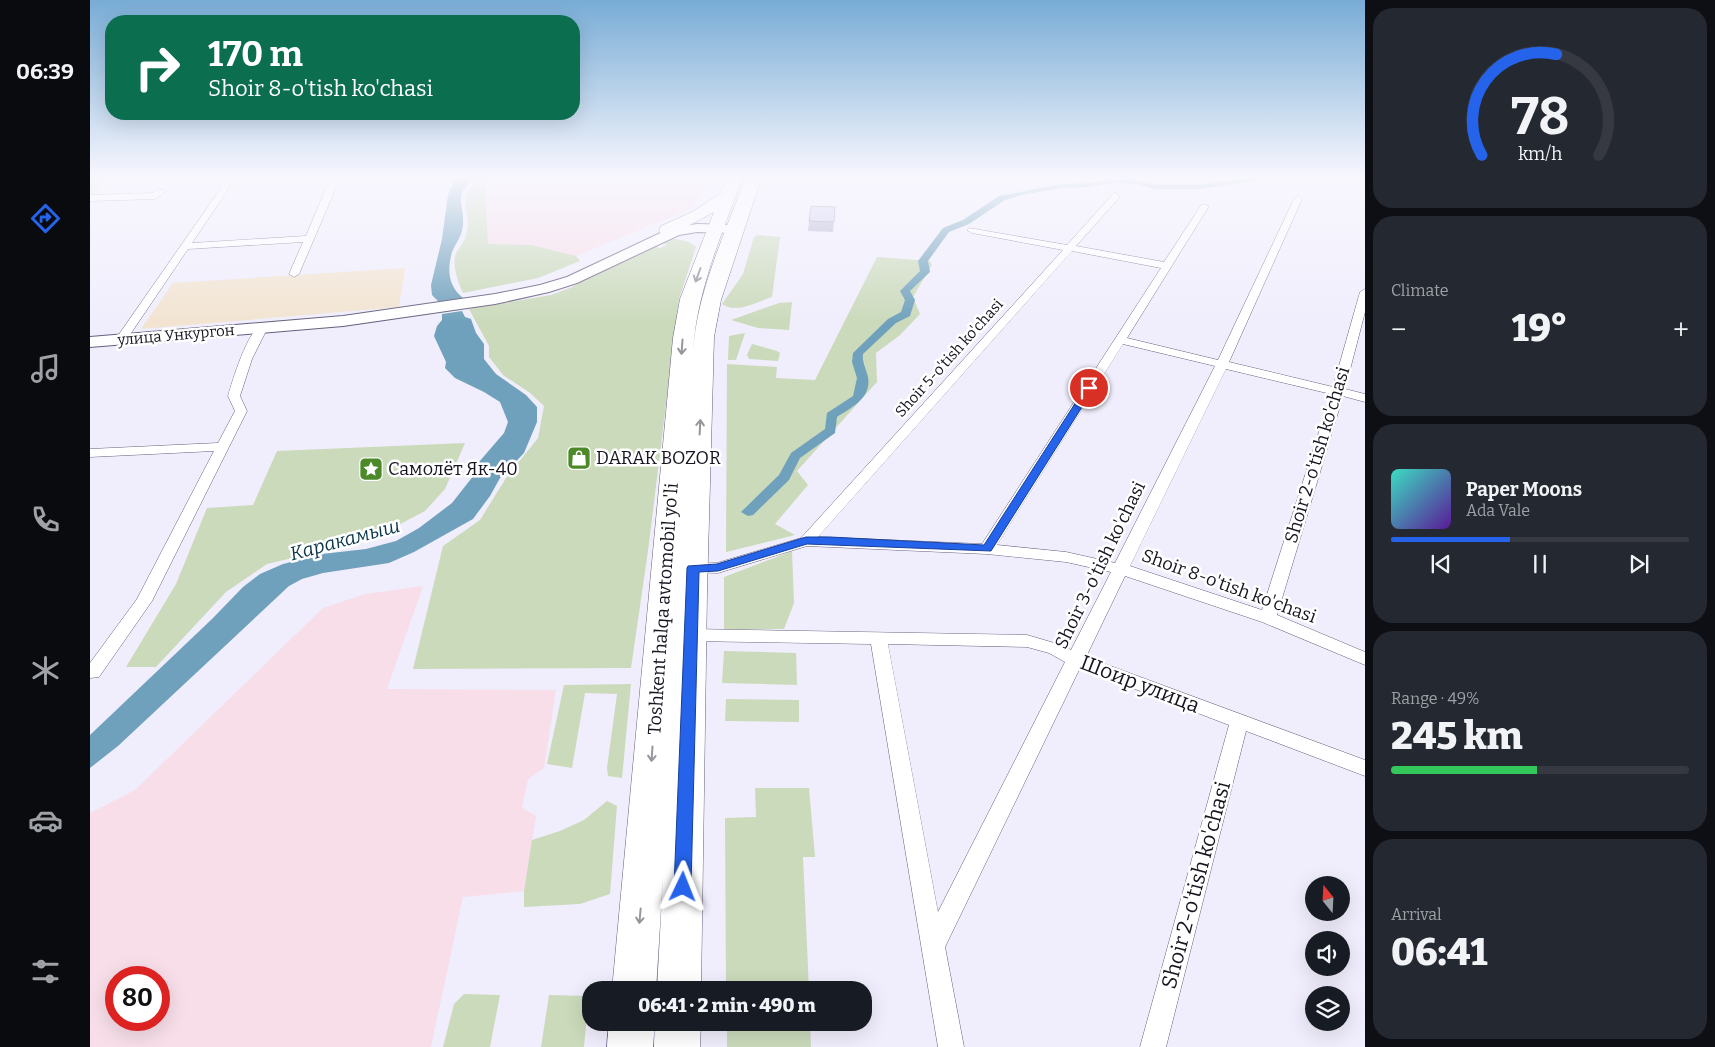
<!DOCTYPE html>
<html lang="en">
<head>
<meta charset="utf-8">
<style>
  :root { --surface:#171b24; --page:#242831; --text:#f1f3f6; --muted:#9ea1a6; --line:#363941; --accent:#2563eb }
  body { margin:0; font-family:Bitter,serif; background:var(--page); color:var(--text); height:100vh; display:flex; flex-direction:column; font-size:19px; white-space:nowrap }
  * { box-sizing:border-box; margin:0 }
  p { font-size:16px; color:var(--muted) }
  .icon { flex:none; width:28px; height:28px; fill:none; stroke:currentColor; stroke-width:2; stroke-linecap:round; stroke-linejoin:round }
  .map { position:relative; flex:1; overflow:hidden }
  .details { display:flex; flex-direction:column; gap:8px; padding:8px; background:#0d0f14; width:350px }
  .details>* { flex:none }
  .hud { position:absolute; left:15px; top:15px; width:475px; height:105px; border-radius:20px; box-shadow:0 5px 20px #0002; background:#0b6e4f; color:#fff; overflow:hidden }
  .needle { width:32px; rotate:342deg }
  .fabs { position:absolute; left:1215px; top:876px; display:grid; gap:10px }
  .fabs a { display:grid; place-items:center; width:45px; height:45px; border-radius:50%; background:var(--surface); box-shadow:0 5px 20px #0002; font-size:25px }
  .speed { position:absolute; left:15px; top:966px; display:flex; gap:10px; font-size:25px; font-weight:700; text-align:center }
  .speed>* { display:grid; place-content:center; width:65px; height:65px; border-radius:50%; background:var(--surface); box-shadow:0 5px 20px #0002; line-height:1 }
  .speed .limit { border:8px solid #d22; background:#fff; color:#111 }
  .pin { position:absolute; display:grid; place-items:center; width:42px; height:42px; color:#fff; margin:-21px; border:2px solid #fff; border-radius:50%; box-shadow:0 1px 5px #0007 }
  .me { position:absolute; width:55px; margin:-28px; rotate:2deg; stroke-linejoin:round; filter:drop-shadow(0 0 4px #0008) }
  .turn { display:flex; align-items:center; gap:18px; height:105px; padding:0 20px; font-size:22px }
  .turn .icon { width:65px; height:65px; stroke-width:2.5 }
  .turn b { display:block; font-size:35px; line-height:42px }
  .big { font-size:38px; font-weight:800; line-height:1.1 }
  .details .widget { flex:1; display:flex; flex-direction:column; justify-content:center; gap:8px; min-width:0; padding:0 18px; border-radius:20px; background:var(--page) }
  .details .dial { align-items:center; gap:0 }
  .dial svg { height:130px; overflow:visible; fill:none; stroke:var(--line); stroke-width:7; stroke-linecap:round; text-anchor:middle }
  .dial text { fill:var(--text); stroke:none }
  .song { display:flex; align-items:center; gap:15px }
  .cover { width:60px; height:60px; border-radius:8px; background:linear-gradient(135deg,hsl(170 70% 55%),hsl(270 70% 35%)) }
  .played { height:5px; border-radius:2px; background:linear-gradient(90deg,var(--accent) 40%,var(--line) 40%) }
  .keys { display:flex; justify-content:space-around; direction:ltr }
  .heat { display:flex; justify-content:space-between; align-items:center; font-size:28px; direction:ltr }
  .charge { height:8px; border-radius:4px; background:linear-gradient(90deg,#34c759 49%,var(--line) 0) }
  .trip { position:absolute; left:492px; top:981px; width:290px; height:50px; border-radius:20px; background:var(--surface); box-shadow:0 5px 20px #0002; font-weight:800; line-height:50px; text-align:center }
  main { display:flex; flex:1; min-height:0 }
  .menu { display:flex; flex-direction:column; width:90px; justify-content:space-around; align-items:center; background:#090b0e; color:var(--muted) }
  .menu .icon { width:35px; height:35px }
  .menu .selected { color:var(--accent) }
  .menu b { font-size:22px; color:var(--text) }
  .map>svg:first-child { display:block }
</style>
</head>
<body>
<main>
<nav class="menu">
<b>06:39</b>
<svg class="icon selected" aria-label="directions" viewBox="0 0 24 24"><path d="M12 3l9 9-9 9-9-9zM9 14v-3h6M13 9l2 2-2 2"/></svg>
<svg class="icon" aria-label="music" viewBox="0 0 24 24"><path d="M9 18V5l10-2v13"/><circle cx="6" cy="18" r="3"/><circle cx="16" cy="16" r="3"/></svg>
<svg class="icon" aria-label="phone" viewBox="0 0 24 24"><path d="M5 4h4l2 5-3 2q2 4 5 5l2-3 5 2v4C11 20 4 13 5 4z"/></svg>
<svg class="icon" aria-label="climate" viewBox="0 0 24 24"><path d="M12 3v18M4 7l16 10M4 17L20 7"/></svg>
<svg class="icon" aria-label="car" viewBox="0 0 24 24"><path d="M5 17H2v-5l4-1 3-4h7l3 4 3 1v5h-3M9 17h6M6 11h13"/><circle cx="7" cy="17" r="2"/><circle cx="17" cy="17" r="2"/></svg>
<svg class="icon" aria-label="filters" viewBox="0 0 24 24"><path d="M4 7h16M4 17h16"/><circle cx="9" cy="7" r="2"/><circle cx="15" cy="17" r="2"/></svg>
</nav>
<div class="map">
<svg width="1275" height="1047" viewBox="0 0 1275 1047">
  <rect width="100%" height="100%" fill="#f0eefc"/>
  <path fill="#f7dee9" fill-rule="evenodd" d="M405,176h216l-9,17 -14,17 -112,46 -44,-11 -45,-1 -2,-59z
    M333,586l-36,103 169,1 -12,78 -16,11 -6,29 14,8 -12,75 -61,6 -32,150h-341v-234l45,-23 188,-182 42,-14zM26,978h43v42h-43z"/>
  <path fill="#f2e4d1" d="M315,268l-6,39 -258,22 32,-46z"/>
  <path fill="#cbdabb" d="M0,176h22l-22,18z
    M391,176h14l-10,9 3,59 44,1 44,11 4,5 -42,17 -75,15c-5,-11 -10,-25 -8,-37 2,-7 9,-13 11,-21 8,-26 -14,-35 15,-59z
    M668,235l22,2 -8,60c-15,5 -35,17 -50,7l21,-30 11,-37z
    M586,239l13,3 7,5 -17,52 -31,252 -17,117 -218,1 30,-123 37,-26 26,-42 32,-40 6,-32 -14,-13 -27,-18 -14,-18v-11l-20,-37 82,-14 19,-7 80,-43 10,3 7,-3 -10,-3z
    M787,257l53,4 2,4 -19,32 7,17 -20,21 -24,18 1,29 -80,89 11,14 -33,39 20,11 -69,17 1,-188 50,3 -1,11 39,2z
    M702,302l-3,28 -31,-2 -27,-8 48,-17z
    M655,333l-9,27h-8l1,-24z
    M662,344l25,7 3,2 -2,8 -29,-2 -2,-4z
    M375,443l-20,46 -20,22 -53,28 -105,25 -41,28 -70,75h-30l50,-83 31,-76 46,-3 24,-54z
    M702,551l2,52 -10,26 -60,1v-53z
    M634,651l72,2 1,32 -75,-2z
    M541,684l-9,94 -14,-2 -1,-8 10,-74 -32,-1 -13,75 -25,-4 17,-79z
    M636,699l73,1v22l-74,-1z
    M665,788h54l6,69h-12l6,133h-83l-1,-172 31,-1z
    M517,801l10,5 -7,88 -30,10 -56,3v-16l8,-51 28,-9 24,-11z
    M374,994l36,1 -10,52h-47l11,-43z
    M459,995l40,1 -5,51h-43z
    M637,1023h83l1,24h-84z"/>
  <path fill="#70a1bc" d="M374,176h15c-33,21 -9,30 -18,58 -2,6 -7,12 -9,18 -5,18 -4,34 11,46l-24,4 -7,-7 -1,-10 11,-46 6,-44 3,-8 4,-6z
    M372,311l3,6 6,2 5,14 8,11v15l12,15 30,21 11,12v15l-13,31 -24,25 -10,18 -17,23 -59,33 -25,11 -66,10 -21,6 -13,7 -171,160 -28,22v-33l122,-116 31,-32 17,-13 23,-10 39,-10 44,-5 30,-8 23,-13 33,-25 22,-28 5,-13 25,-29 4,-11 -8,-20 -16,-10 -29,-14 -10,-10 1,-6 -12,-26 3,-10 5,-6v-6z"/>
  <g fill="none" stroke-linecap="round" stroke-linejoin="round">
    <path fill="#70a1bc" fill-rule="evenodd" d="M1170,176h19l-4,2 -77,11h-43l-19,-5 -21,-1 -25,4 -28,1 -36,6 -21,6 -36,24 -20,8 -21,29 2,11 -20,19 5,9 -5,16 -14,7 -33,31c-1,9 3,14 5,23 4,21 -17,31 -31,40l-2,16 -35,25 -11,22 -36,35 -5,1 -7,-4 38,-37 12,-22 34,-24 2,-16 26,-17 4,-18 -5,-16 1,-9 35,-34 13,-7 4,-12 -5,-9 20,-20 -2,-10 25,-33 20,-8 36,-24 63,-12 28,-1 25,-4 21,1 19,5h43z
      M1239,176h36v4l-32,-2z"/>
    <g stroke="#665f7e" stroke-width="1">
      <path id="street" d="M132,176h8l-1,12 -37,55 114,-7 25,-60h8l-7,21 -33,77 -5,3 -5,-3 14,-32 -115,7 -63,93h-8l-2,-2 106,-152z
        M69,189l7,2 -11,8 -65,2v-6l63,-2z
        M1026,193l4,3 -1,2 -43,48 88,16 38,-58 7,2 -82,132 91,22 76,-161 4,-3 4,3 -73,163 104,25 27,-95 5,-3v23l-20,77 20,5v8l-22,-6 -66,219 88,37v13l-103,-43 -137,-46 -39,81 279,103v16l-119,-45 -80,316h-26l89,-322 -149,-57 -135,279 19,100h-26l-67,-403 -181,-3 -6,-2 -3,-4 3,-4 6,-2 337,6 34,10 10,5 40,-78 -45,-10 -79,-8 -180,-8 -89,27 -31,-1 -2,-4 2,-4 30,-1 84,-25 262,-288 -91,-17 -5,-3 2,-2 98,17 46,-51zM982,251l89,17 -179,276 -164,-7zM1033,344l92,22 -100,197 -49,-11 -69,-7zM1136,369l105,25 -69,216 -132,-44zM798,644l139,3 22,6 16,9 -127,250z
        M171,326l6,3 -15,30 -12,37 7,15 -95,190 -53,76 -9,1v-15l47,-64 77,-148 -124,6v-8l128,-6 17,-32 -7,-15c4,-14 20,-67 33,-70z"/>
    </g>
    <g stroke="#665f7e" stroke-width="2">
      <path id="secondary" d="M607,224l38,1 7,4 -7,4 -38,-1 -18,3 -102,48 -28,9 -54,12 -152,22 -253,21v-10l253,-21 152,-22 45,-9 27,-8 104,-49z"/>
    </g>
    <g stroke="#665f7e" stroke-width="1">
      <path id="highway" d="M638,176h15c-21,58 -47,116 -50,177 3,-60 33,-121 53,-177h16l-41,124 -7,37 -7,255 -6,398h-44l6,-113 -7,113h-44l61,-652 7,-39 34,-87 -41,22h-12l-2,-4 2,-4 33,-15 27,-18z
        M519,1022h46l-2,25h-46z
        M565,1022h46l-1,25h-46z"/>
    </g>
    <use href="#street" fill="#fff" fill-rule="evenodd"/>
    <use href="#secondary" fill="#fff" fill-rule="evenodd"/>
    <use href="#highway" fill="#fff" fill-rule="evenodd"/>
  </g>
  <path fill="#acafcd" d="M745,207l-2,25 -25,-1 1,-10z"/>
  <path fill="#c8cbee" stroke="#8c8ea7" d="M721,206l24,1 -1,15 -25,-1z"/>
  <defs><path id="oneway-shaft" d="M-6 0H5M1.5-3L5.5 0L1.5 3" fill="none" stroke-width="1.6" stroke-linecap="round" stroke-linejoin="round" transform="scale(1.25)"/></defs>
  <g stroke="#97959b">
    <use href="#oneway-shaft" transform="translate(608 275) rotate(110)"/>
    <use href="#oneway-shaft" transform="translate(592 347) rotate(94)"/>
    <use href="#oneway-shaft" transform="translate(610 427) rotate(-87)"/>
    <use href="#oneway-shaft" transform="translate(562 754) rotate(94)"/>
    <use href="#oneway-shaft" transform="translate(550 916) rotate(95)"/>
  </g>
  <linearGradient id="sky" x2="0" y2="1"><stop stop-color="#78acd6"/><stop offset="0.55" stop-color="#f8f7fe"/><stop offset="1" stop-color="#f8f7fe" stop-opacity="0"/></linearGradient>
  <rect width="1275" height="322" fill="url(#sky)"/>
  <path fill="#2563eb" stroke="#184099" d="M999,386l5,2 -103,163 -184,-7 -89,27 -19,1 -8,315 -2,5 -6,2 -6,-2 -3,-5 13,-319 1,-2 29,-2 89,-27h24l154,8 101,-157z"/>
  <defs>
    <g id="shop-square" transform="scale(1.25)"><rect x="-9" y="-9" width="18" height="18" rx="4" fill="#4c8a29" stroke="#fff"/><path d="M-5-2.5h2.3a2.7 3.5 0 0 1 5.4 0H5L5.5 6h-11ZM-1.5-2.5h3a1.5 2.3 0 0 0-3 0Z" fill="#fff"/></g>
    <g id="sight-square" transform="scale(1.25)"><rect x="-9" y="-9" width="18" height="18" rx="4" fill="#4c8a29" stroke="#fff"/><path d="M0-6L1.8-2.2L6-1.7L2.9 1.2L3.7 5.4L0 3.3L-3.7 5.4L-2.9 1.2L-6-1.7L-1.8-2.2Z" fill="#fff"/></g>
  </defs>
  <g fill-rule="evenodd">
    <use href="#shop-square" x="489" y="458"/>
    <use href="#sight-square" x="281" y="469"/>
  </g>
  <g text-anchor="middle" stroke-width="5" stroke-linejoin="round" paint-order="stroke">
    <g font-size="15" fill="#171420" stroke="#fff">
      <text transform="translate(86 335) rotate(-5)" y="5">улица Ункургон</text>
      <text transform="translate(859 358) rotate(-48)" y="5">Shoir 5-o'tish ko'chasi</text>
    </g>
    <g font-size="18" fill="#171420" stroke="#fff">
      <text transform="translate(1227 455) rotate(-73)" y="6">Shoir 2-o'tish ko'chasi</text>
      <text transform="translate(1010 565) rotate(-64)" y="6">Shoir 3-o'tish ko'chasi</text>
      <text transform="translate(1139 586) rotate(20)" y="6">Shoir 8-o'tish ko'chasi</text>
      <text transform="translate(573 609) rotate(-86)" y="6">Toshkent halqa avtomobil yo'li</text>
    </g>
    <g font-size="18" fill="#171420" stroke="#fff" text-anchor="start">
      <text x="506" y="464">DARAK BOZOR</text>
      <text x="298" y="475">Самолёт Як-40</text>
    </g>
    <g font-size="19" font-style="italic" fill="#0b364a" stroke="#fff">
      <text transform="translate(255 539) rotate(-15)" y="7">Каракамыш</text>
    </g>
    <g font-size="21" fill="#171420" stroke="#fff">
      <text transform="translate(1050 684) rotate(21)" y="7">Шоир улица</text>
      <text transform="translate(1106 885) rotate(-75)" y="7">Shoir 2-o'tish ko'chasi</text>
    </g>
  </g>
</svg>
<div class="fabs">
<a><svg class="needle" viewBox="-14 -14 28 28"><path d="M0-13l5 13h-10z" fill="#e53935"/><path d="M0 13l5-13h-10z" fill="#9ea1a6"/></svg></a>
<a><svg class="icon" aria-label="sound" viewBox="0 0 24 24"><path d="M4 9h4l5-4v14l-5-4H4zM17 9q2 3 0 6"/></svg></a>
<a><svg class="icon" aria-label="layers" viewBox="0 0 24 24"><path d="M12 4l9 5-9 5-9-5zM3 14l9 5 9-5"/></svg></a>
</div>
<div class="speed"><div class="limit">80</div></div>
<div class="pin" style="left:999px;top:388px;background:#d93025"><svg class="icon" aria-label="arrive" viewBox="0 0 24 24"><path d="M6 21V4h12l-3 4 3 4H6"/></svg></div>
<svg class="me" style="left:593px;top:887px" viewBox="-20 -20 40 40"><path d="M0-17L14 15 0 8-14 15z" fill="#2563eb" stroke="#fff" stroke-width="4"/></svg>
<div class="trip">06:41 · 2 min · 490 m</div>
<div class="hud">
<div class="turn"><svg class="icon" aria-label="right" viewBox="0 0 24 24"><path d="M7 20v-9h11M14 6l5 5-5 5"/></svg><div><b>170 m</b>Shoir 8-o'tish ko'chasi</div></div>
</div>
</div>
<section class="details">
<div class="widget dial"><svg viewBox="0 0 100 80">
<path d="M14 69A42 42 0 1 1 86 69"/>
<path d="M14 69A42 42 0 0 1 60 7" stroke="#2563eb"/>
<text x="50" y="56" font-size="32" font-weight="700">78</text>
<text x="50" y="72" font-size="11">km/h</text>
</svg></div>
<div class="widget"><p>Climate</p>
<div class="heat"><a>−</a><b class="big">19°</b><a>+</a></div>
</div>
<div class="widget">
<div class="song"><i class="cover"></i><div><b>Paper Moons</b><p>Ada Vale</p></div></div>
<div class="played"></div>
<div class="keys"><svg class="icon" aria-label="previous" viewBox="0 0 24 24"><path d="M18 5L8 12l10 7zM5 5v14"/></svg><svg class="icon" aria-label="pause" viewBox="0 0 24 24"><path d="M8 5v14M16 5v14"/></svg><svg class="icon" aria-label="next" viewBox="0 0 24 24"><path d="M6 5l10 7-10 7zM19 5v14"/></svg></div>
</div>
<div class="widget"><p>Range · 49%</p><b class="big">245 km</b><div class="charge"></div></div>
<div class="widget"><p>Arrival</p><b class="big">06:41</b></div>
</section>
</main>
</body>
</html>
